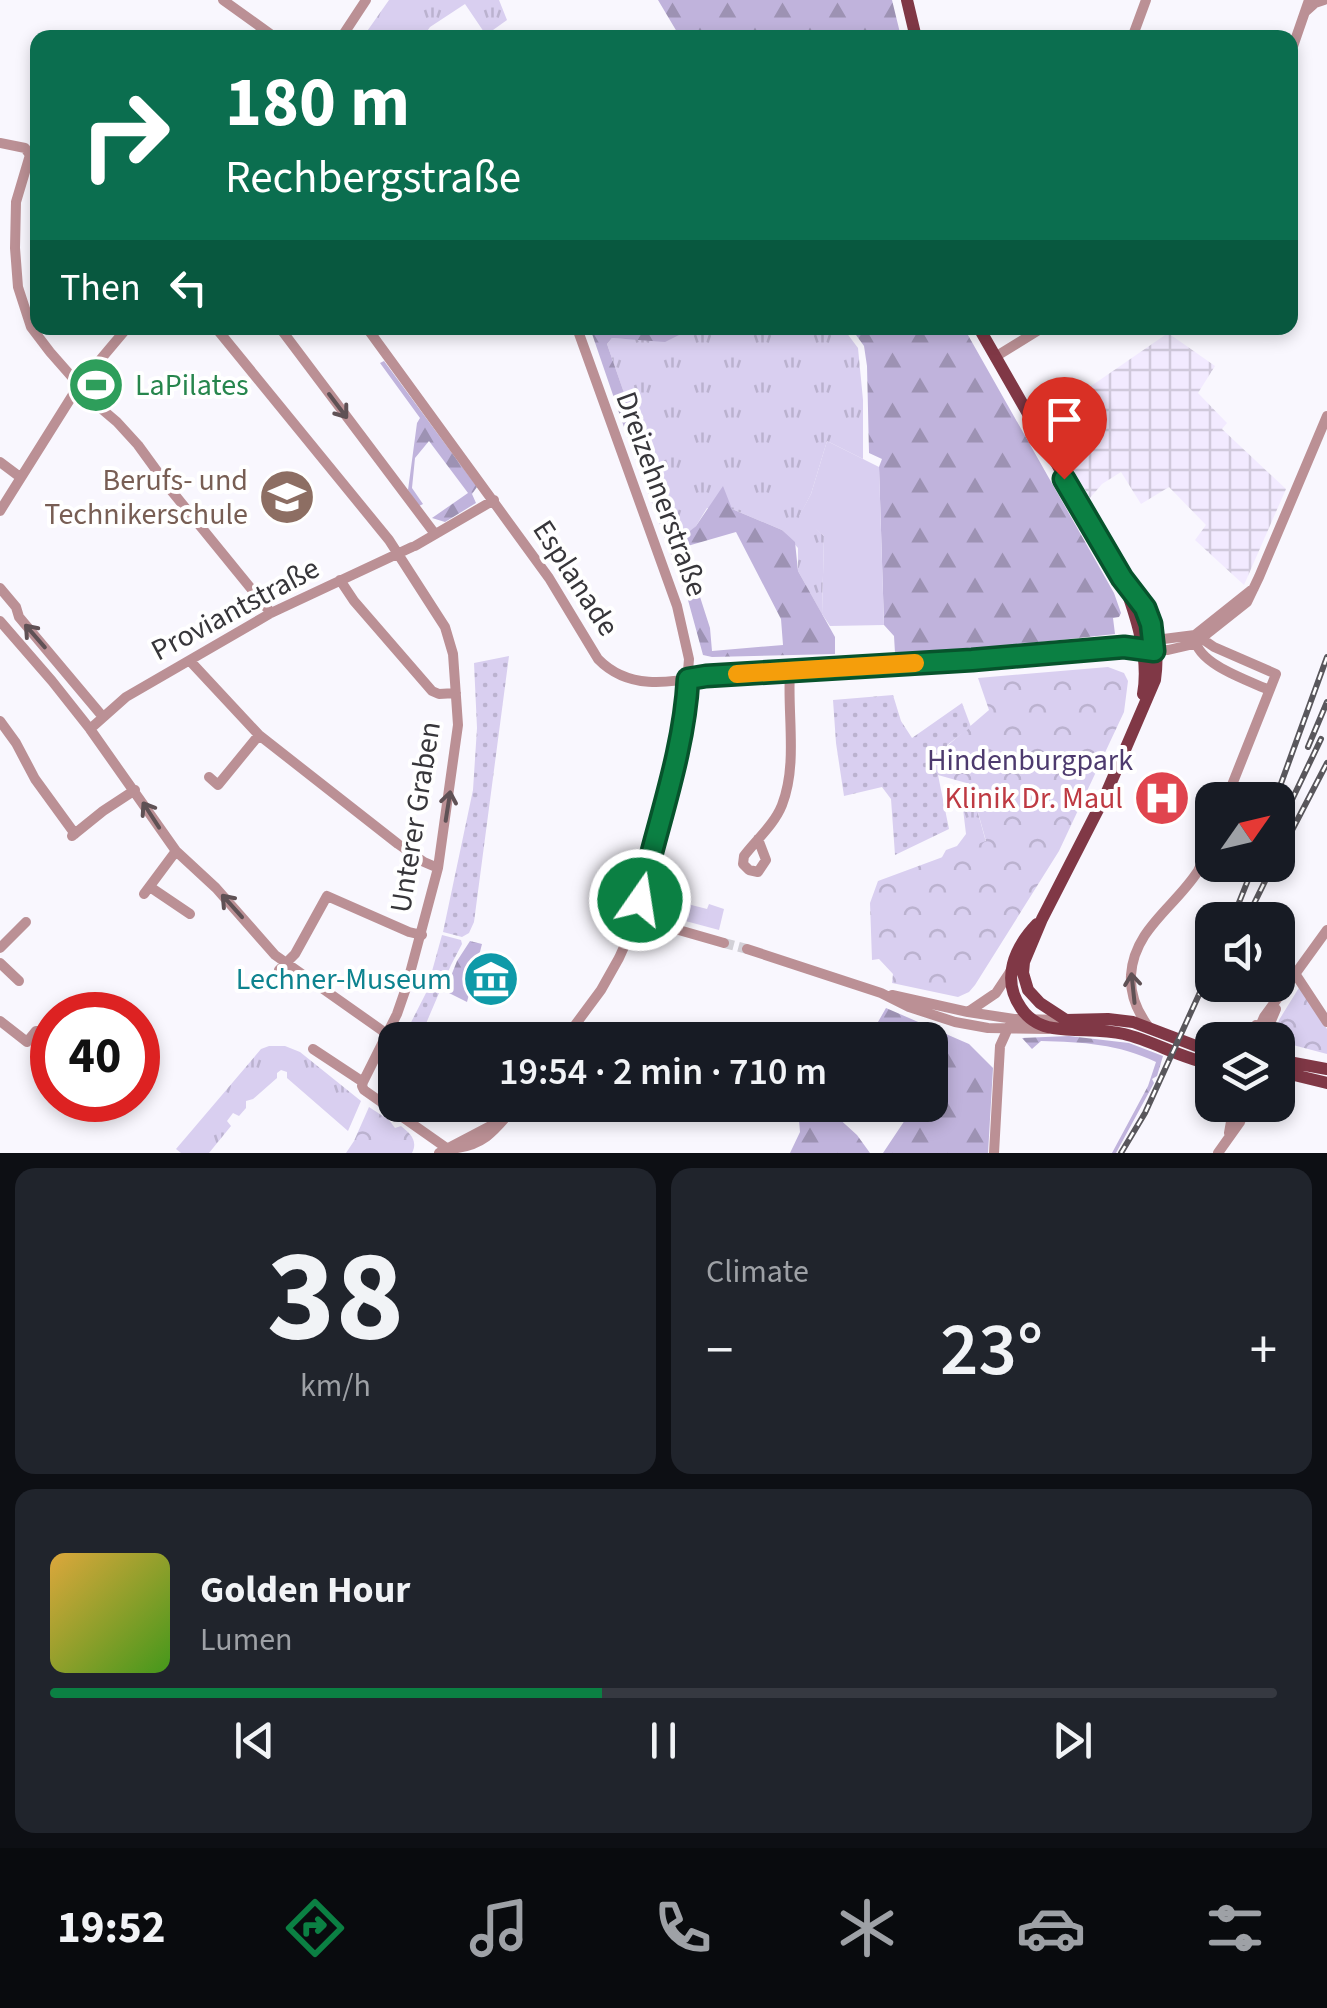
<!DOCTYPE html>
<html lang="en">
<head>
<meta charset="utf-8">
<style>
  :root { --surface:#171b24; --page:#20242c; --text:#f1f3f6; --muted:#9ea1a6; --line:#363941; --accent:#0b8043 }
  body { margin:0; font-family:"Source Sans 3",sans-serif; background:var(--page); color:var(--text); height:100vh; display:flex; flex-direction:column; font-size:38px; white-space:nowrap }
  * { box-sizing:border-box; margin:0 }
  p { font-size:32px; color:var(--muted) }
  .icon { flex:none; width:55px; height:55px; fill:none; stroke:currentColor; stroke-width:2; stroke-linecap:round; stroke-linejoin:round }
  .map { position:relative; height:1153px; overflow:hidden }
  .panel { display:flex; flex-direction:column; gap:15px; padding:15px; background:#0d0f14; flex:1 }
  .panel>* { flex:none }
  .hud { position:absolute; left:30px; top:30px; width:1268px; height:305px; border-radius:20px; box-shadow:0 5px 15px #0003; background:#0b6e4f; color:#fff; overflow:hidden }
  .needle { width:65px; rotate:56deg }
  .buttons { position:absolute; left:1195px; top:782px; display:grid; gap:20px }
  .buttons a { display:grid; place-items:center; width:100px; height:100px; border-radius:20px; background:var(--surface); box-shadow:0 5px 15px #0003; font-size:50px }
  .speed { position:absolute; left:30px; top:992px; display:flex; gap:20px; font-size:50px; font-weight:700; text-align:center }
  .speed>* { display:grid; place-content:center; width:130px; height:130px; border-radius:50%; background:var(--surface); box-shadow:0 5px 15px #0003; line-height:1 }
  .speed .limit { border:15px solid #d22; background:#fff; color:#111 }
  .pin { position:absolute; display:grid; place-items:center; width:85px; height:85px; color:#fff; margin:-102px -42px; border-radius:50% 50% 50% 0; rotate:-45deg; box-shadow:0 0 10px #0007 }
  .pin .icon { rotate:45deg }
  .me { position:absolute; width:110px; margin:-55px; rotate:13deg; stroke-linejoin:round; filter:drop-shadow(0 0 8px #0008) }
  .turn { display:flex; align-items:center; gap:35px; height:210px; padding:0 30px; font-size:45px }
  .turn .icon { width:130px; height:130px; stroke-width:2.5 }
  .turn b { display:block; font-size:70px; line-height:85px }
  .then { display:flex; align-items:center; height:95px; padding:0 30px; background:#0003; gap:20px; font-size:38px }
  .big { font-size:75px; font-weight:600; line-height:1.1 }
  .panel .widget { flex:1; display:flex; flex-direction:column; justify-content:center; gap:15px; min-width:0; padding:0 35px; border-radius:20px; background:var(--page) }
  .panel .dial { align-items:center; gap:0 }
  .dial b { font-size:130px; line-height:1 }
  .song { display:flex; align-items:center; gap:30px }
  .cover { width:120px; height:120px; border-radius:15px; background:linear-gradient(135deg,hsl(40 70% 55%),hsl(100 70% 35%)) }
  .played { height:10px; border-radius:5px; background:linear-gradient(90deg,var(--accent) 45%,var(--line) 45%) }
  .keys { display:flex; justify-content:space-around; direction:ltr }
  .heat { display:flex; justify-content:space-between; align-items:center; font-size:55px; direction:ltr }
  .panel .tiles { flex:1; display:grid; gap:15px; grid-template-columns:1fr 1fr }
  .widget:last-child { grid-column:span 2 }
  .trip { position:absolute; left:378px; top:1022px; width:570px; height:100px; border-radius:20px; background:var(--surface); box-shadow:0 5px 15px #0003; font-weight:600; line-height:100px; text-align:center }
  .menu { display:flex; height:160px; justify-content:space-around; align-items:center; background:#090b0e; color:var(--muted) }
  .menu .icon { width:70px; height:70px }
  .menu .on { color:var(--accent) }
  .menu b { font-size:45px; color:var(--text) }
  .map>svg:first-child { display:block }
</style>
</head>
<body>
<div class="map">
<svg width="1327" height="1153" viewBox="0 0 1327 1153">
  <defs>
    <pattern id="industrial-grid" width="8" height="8" patternUnits="userSpaceOnUse" patternTransform="scale(2.5)"><rect width="8" height="8" fill="#f2eaff"/><path d="M0 4h8M4 0v8" fill="none" stroke="#d0c9db"/></pattern>
    <pattern id="grass-tufts" width="24" height="20" patternUnits="userSpaceOnUse" patternTransform="scale(2.5)"><rect width="24" height="20" fill="#d9cff0"/><path d="M3 7l-1-3M5 7V3M7 7l1-3M15 17l-1-3M17 17v-4M19 17l1-3" fill="none" stroke="#bbb2cf"/></pattern>
    <pattern id="forest-firs" width="22" height="20" patternUnits="userSpaceOnUse" patternTransform="scale(2.5)"><rect width="22" height="20" fill="#c0b3dc"/><path d="M5 1l3.5 6h-7zM16 11l3.5 6h-7z" fill="#9d92b3"/></pattern>
    <pattern id="park-crowns" width="20" height="18" patternUnits="userSpaceOnUse" patternTransform="scale(2.5)"><rect width="20" height="18" fill="#d9cff0"/><path d="M2 6a3 3 0 1 1 6 0M12 15a3 3 0 1 1 6 0" fill="none" stroke="#bbb2cf"/></pattern>
    <pattern id="garden-dots" width="8" height="8" patternUnits="userSpaceOnUse" patternTransform="scale(2.5)"><rect width="8" height="8" fill="#d9cff0"/><path d="M2 2h.1M6 6h.1" fill="none" stroke="#bbb2cf" stroke-width="1.8" stroke-linecap="round"/></pattern>
  </defs>
  <rect width="100%" height="100%" fill="#f9f7fe"/>
  <path fill="url(#industrial-grid)" d="M1168,333l47,33 -17,27 29,30 -5,6 64,60 -42,96 -49,-45 11,-15 -37,-38 -28,17 -20,-32 -19,12 -12,14 -44,-74 18,-11 17,-20z"/>
  <path fill="url(#grass-tufts)" d="M389,0h110l8,20 -21,15 -21,-31 -35,23 -7,10h-60z
    M683,328h160l15,20 5,52v59l-36,-18 -16,53 -11,21 24,21 -2,78 -24,-43v-23l-16,-18 -50,-21 -25,-1 -11,18 -20,17 -69,-199 5,-6 21,1 50,-6z
    M970,784l16,58 -45,17 5,-9 11,-4 9,-12 -5,-42z
    M656,884l3,5 -2,7 8,2 2,-5 10,3 -1,5 31,8 2,-5 15,5 -5,21 -56,-15 -6,-4 -4,-15z
    M269,1046h16l15,6 61,49 -13,30 -61,-53v-6l-6,-2 -4,3v5l-24,21 -7,2v7l-7,8 -6,-3 -6,8 4,5 -22,27h-28l-5,-4 85,-100z"/>
  <path fill="url(#forest-firs)" fill-rule="evenodd" d="M658,0h234l9,37h-221z
    M590,328h93v5l-18,9 -53,-4 -5,6 69,198 20,-16 27,-40 9,23 50,21 13,12 3,29 37,66v17l-123,3 -9,-2 -15,-55 -62,-167zM736,532l45,87 2,26 -71,6 -2,-23 -26,-81z
    M851,328h113l150,265 7,20 -2,4 -6,1 2,16 -138,15 -76,5 -6,-1 -1,-17 -10,-11 -5,-158 3,-8 -13,-6 -2,-87 -3,-20z
    M384,361l93,126 -5,7 4,9 -31,19 -13,-4 36,-25 -39,-52 -14,17 -3,30 11,16 -4,2 -11,-16 9,-67 3,-5 -40,-55z
    M470,941l12,3 -15,58 -22,-11 12,-30z
    M886,1008l83,36 24,24 -5,85h-105l32,-48h15v-26l13,-25 -13,-7v-7h-15l-37,-18z
    M1069,1036l60,7 34,13 -6,20 -5,3 2,4 -38,70h-4l36,-67 8,-24c-38,-18 -73,-20 -115,-21l-9,8 -10,-11z
    M781,1105h43l33,30 13,18h-80l10,-21 -1,-12z"/>
  <path fill="url(#park-crowns)" d="M1108,667l16,6 4,8 -4,31 -65,139 -84,134 -6,7 -11,5 -66,-14 1,-9 -14,-15 -7,1 -2,-57 8,-22 108,-40 -16,-57 -32,-9 2,-16 7,-13 42,-36 -11,-32z
    M1300,986l27,43v25l-53,-14 5,-20z
    M369,1107l20,13 6,8 6,-2c10,8 17,15 11,27h-66l8,-12z"/>
  <path fill="url(#garden-dots)" d="M509,656l-35,266 -5,11 -7,4 -19,-5 30,-142 4,-62 -3,-65z
    M893,695l8,26 11,17 50,-35 9,24 -24,18v9l-7,5 -2,16 11,54 -54,26 -4,-56 -9,-12 -38,9 -8,-53 -3,-43z
    M442,935l19,5 1,4 -11,21 -32,75h-17l24,-47z"/>
  <path fill="#d9cff0" d="M827,441l52,26 5,158 -54,1 -8,-12 2,-78 -25,-20 12,-22z"/>
  <g fill="none" stroke-linecap="round" stroke-linejoin="round">
    <path stroke="#d2d0d7" stroke-width="10" stroke-dasharray="10 5" stroke-linecap="butt" d="M724,943l23,6"/>
    <path stroke="#bb9095" stroke-width="10" d="M223,0l53,38
      M1305,12l10,-9 9,-3
      M341,38l25,-38
      M1132,38l14,-38
      M1290,55l19,-55
      M0,143l25,5 5,7 -14,47 -1,46 3,39 13,40 19,25 29,33
      M216,328l173,212 56,87 8,27 5,71 -20,143 -32,120 -9,26 -34,68
      M280,328l155,206
      M367,328l182,250 49,81c30,31 69,24 107,17l267,-16 153,-13 15,-5 55,-7 59,-47
      M995,357l47,-29
      M77,388l40,34 21,23 32,44 101,124
      M0,462l20,15
      M0,511l79,-126 48,-57
      M415,546l79,-46
      M340,580l14,21 78,90 7,3 17,-1
      M0,588l16,19 3,10 84,100
      M0,621l52,60 38,48 86,122 40,37 59,67 112,79
      M1198,636l16,11 62,27 -50,126
      M1195,639c3,25 52,41 74,51
      M1135,649l33,1 26,-6 53,-42 12,-25 68,-161
      M190,661l69,74 139,109 26,18 14,6
      M0,721l16,22 19,36 40,55
      M90,729l36,-32 145,-84 141,-66
      M209,777l9,8 41,-50
      M72,836l31,-25 32,-21
      M758,839l8,21 -8,12 -9,-2 -6,-6 1,-8c12,-16 30,-31 38,-51 16,-41 5,-91 8,-134
      M150,887l40,27
      M144,894l32,-43
      M637,918l87,25
      M0,948l26,-26
      M747,949l134,44 28,14 46,15 33,6 60,1
      M0,963l19,18
      M279,970l16,-16 32,-58 82,36 13,3
      M1296,975l31,47
      M892,995l76,17 46,7 52,1
      M968,1012l28,-19 14,-21
      M0,1021l27,21 9,-11h5
      M1148,1026c-12,-16 -18,-32 -17,-51 3,-46 44,-68 67,-104 6,-11 10,-25 14,-37
      M564,1040l37,-50 18,-32 18,-40 47,-198 5,-61 -12,-53 -100,-278
      M1241,1040l15,-15
      M1254,1040l10,-23 63,-87
      M1263,1040l13,-31
      M313,1049l50,33
      M363,1082l-1,4 2,4 84,59c35,-2 47,-18 68,-44
      M1229,1133l5,-28
      M439,1153l61,-32
      M994,1153l6,-107 9,-20
      M1218,1153l22,-31 6,-17"/>
    <path stroke="#803846" stroke-width="12" d="M907,0l9,38
      M979,328l143,250c13,35 28,78 21,116
      M1122,578c27,31 39,61 33,102l-49,114 -64,125 -18,43 -1,11 5,17 12,13 26,17 42,-1 25,3 79,30
      M1037,924c-23,24 -36,55 -16,84 8,12 19,18 32,20 24,4 47,0 71,6 30,7 58,25 88,30
      M1278,1060l49,9
      M1278,1074h12l37,9"/>
    <g stroke="#59575c" stroke-width="6">
      <path id="rail" d="M1308,747l19,-45
        M1275,800l52,-143
        M1278,829l43,-90
        M1278,857l49,-94
        M1234,915l20,-50
        M1246,920l27,-55
        M1121,1153l24,-40 67,-147"/>
    </g>
    <use href="#rail" stroke="#fff" stroke-width="2.5" stroke-dasharray="8" stroke-linecap="butt"/>
  </g>
  <defs><path id="oneway-shaft" d="M-6 0H5M1.5-3L5.5 0L1.5 3" fill="none" stroke-width="1.6" stroke-linecap="round" stroke-linejoin="round" transform="scale(2.5)"/></defs>
  <g stroke="#5f5155">
    <use href="#oneway-shaft" transform="translate(338 406) rotate(53)"/>
    <use href="#oneway-shaft" transform="translate(35 636) rotate(-131)"/>
    <use href="#oneway-shaft" transform="translate(448 806) rotate(-81)"/>
    <use href="#oneway-shaft" transform="translate(151 815) rotate(-123)"/>
    <use href="#oneway-shaft" transform="translate(232 906) rotate(-132)"/>
    <use href="#oneway-shaft" transform="translate(1133 988) rotate(-96)"/>
  </g>
  <g fill="none" stroke-linecap="round" stroke-linejoin="round">
    <g stroke="#07532c" stroke-width="25">
      <path id="route" d="M640,900c16,-73 44,-146 48,-221l18,-3 266,-16 152,-13 30,4 -3,-27 -6,-16 -23,-30 -58,-99"/>
    </g>
    <use href="#route" stroke="#0b8043" stroke-width="18"/>
    <path stroke="#f59e0b" stroke-width="18" d="M737,674l178,-11"/>
  </g>
  <defs>
    <g id="stadium-disc" transform="scale(2.875)"><circle r="9.5" fill="#2e9e5b" stroke="#fff"/><path d="M0-5a6.5 5 0 1 0 0 10a6.5 5 0 1 0 0-10ZM-3.5-1.8h7v3.6h-7Z" fill="#fff"/></g>
    <g id="university-disc" transform="scale(2.875)"><circle r="9.5" fill="#8d6e63" stroke="#fff"/><path d="M0-5L7-2L0 1L-7-2ZM-4 1L0 2.5L4 1V4Q0 6-4 4Z" fill="#fff"/></g>
    <g id="hospital-disc" transform="scale(2.875)"><circle r="9.5" fill="#e0444e" stroke="#fff"/><path d="M-5-5h3v3.5h4V-5h3V5h-3V1.5h-4V5h-3Z" fill="#fff"/></g>
    <g id="museum-disc" transform="scale(2.875)"><circle r="9.5" fill="#0f9aa8" stroke="#fff"/><path d="M0-6L6-3V-2H-6V-3ZM-5-1h2V3h-2ZM-1-1h2V3h-2ZM3-1h2V3H3ZM-6 4H6V6H-6Z" fill="#fff"/></g>
  </defs>
  <g fill-rule="evenodd">
    <use href="#stadium-disc" x="96" y="385"/>
    <use href="#university-disc" x="287" y="497"/>
    <use href="#hospital-disc" x="1162" y="798"/>
    <use href="#museum-disc" x="491" y="979"/>
  </g>
  <g text-anchor="middle" stroke-width="8" stroke-linejoin="round" paint-order="stroke">
    <g font-size="30" fill="#27864d" stroke="#fff" text-anchor="start">
      <text x="135" y="395">LaPilates</text>
    </g>
    <g font-size="30" fill="#785e54" stroke="#fff" text-anchor="end">
      <text x="248" y="490">Berufs- und<tspan x="248" dy="34">Technikerschule</tspan></text>
    </g>
    <g font-size="30" fill="#37363a" stroke="#fff">
      <text transform="translate(662 494) rotate(70)" y="10">Dreizehnerstraße</text>
      <text transform="translate(576 578) rotate(57)" y="10">Esplanade</text>
      <text transform="translate(235 609) rotate(-28)" y="10">Proviantstraße</text>
      <text transform="translate(415 817) rotate(-81)" y="10">Unterer Graben</text>
    </g>
    <g font-size="30" fill="#4d3a6e" stroke="#fff">
      <text x="1030" y="770">Hindenburgpark</text>
    </g>
    <g font-size="30" fill="#be3a42" stroke="#fff" text-anchor="end">
      <text x="1123" y="808">Klinik Dr. Maul</text>
    </g>
    <g font-size="30" fill="#0d838f" stroke="#fff" text-anchor="end">
      <text x="452" y="989">Lechner-Museum</text>
    </g>
  </g>
</svg>
<div class="buttons">
<a><svg class="needle" viewBox="-14 -14 28 28"><path d="M0-13l5 13h-10z" fill="#e53935"/><path d="M0 13l5-13h-10z" fill="#9ea1a6"/></svg></a>
<a><svg class="icon" aria-label="sound" viewBox="0 0 24 24"><path d="M4 9h4l5-4v14l-5-4H4zM17 9q2 3 0 6"/></svg></a>
<a><svg class="icon" aria-label="layers" viewBox="0 0 24 24"><path d="M12 4l9 5-9 5-9-5zM3 14l9 5 9-5"/></svg></a>
</div>
<div class="speed"><div class="limit">40</div></div>
<div class="pin" style="left:1064px;top:479px;background:#d93025"><svg class="icon" aria-label="arrive" viewBox="0 0 24 24"><path d="M6 21V4h12l-3 4 3 4H6"/></svg></div>
<svg class="me" style="left:640px;top:900px" viewBox="-20 -20 40 40"><circle r="17" fill="#0b8043" stroke="#fff" stroke-width="3"/><path d="M0-11L8 9 0 5-8 9z" fill="#fff"/></svg>
<div class="trip">19:54 · 2 min · 710 m</div>
<div class="hud">
<div class="turn"><svg class="icon" aria-label="right" viewBox="0 0 24 24"><path d="M7 20v-9h11M14 6l5 5-5 5"/></svg><div><b>180 m</b>Rechbergstraße</div></div>
<div class="then">Then<svg class="icon" aria-label="left" viewBox="0 0 24 24"><path d="M17 20v-9H6M10 6l-5 5 5 5"/></svg></div>
</div>
</div>
<section class="panel">
<div class="tiles">
<div class="widget dial"><b>38</b><p>km/h</p></div>
<div class="widget"><p>Climate</p>
<div class="heat"><a>−</a><b class="big">23°</b><a>+</a></div>
</div>
<div class="widget">
<div class="song"><i class="cover"></i><div><b>Golden Hour</b><p>Lumen</p></div></div>
<div class="played"></div>
<div class="keys"><svg class="icon" aria-label="previous" viewBox="0 0 24 24"><path d="M18 5L8 12l10 7zM5 5v14"/></svg><svg class="icon" aria-label="pause" viewBox="0 0 24 24"><path d="M8 5v14M16 5v14"/></svg><svg class="icon" aria-label="next" viewBox="0 0 24 24"><path d="M6 5l10 7-10 7zM19 5v14"/></svg></div>
</div>
</div>
</section>
<nav class="menu">
<b>19:52</b>
<svg class="icon on" aria-label="directions" viewBox="0 0 24 24"><path d="M12 3l9 9-9 9-9-9zM9 14v-3h6M13 9l2 2-2 2"/></svg>
<svg class="icon" aria-label="music" viewBox="0 0 24 24"><path d="M9 18V5l10-2v13"/><circle cx="6" cy="18" r="3"/><circle cx="16" cy="16" r="3"/></svg>
<svg class="icon" aria-label="phone" viewBox="0 0 24 24"><path d="M5 4h4l2 5-3 2q2 4 5 5l2-3 5 2v4C11 20 4 13 5 4z"/></svg>
<svg class="icon" aria-label="climate" viewBox="0 0 24 24"><path d="M12 3v18M4 7l16 10M4 17L20 7"/></svg>
<svg class="icon" aria-label="car" viewBox="0 0 24 24"><path d="M5 17H2v-5l4-1 3-4h7l3 4 3 1v5h-3M9 17h6M6 11h13"/><circle cx="7" cy="17" r="2"/><circle cx="17" cy="17" r="2"/></svg>
<svg class="icon" aria-label="filters" viewBox="0 0 24 24"><path d="M4 7h16M4 17h16"/><circle cx="9" cy="7" r="2"/><circle cx="15" cy="17" r="2"/></svg>
</nav>
</body>
</html>
